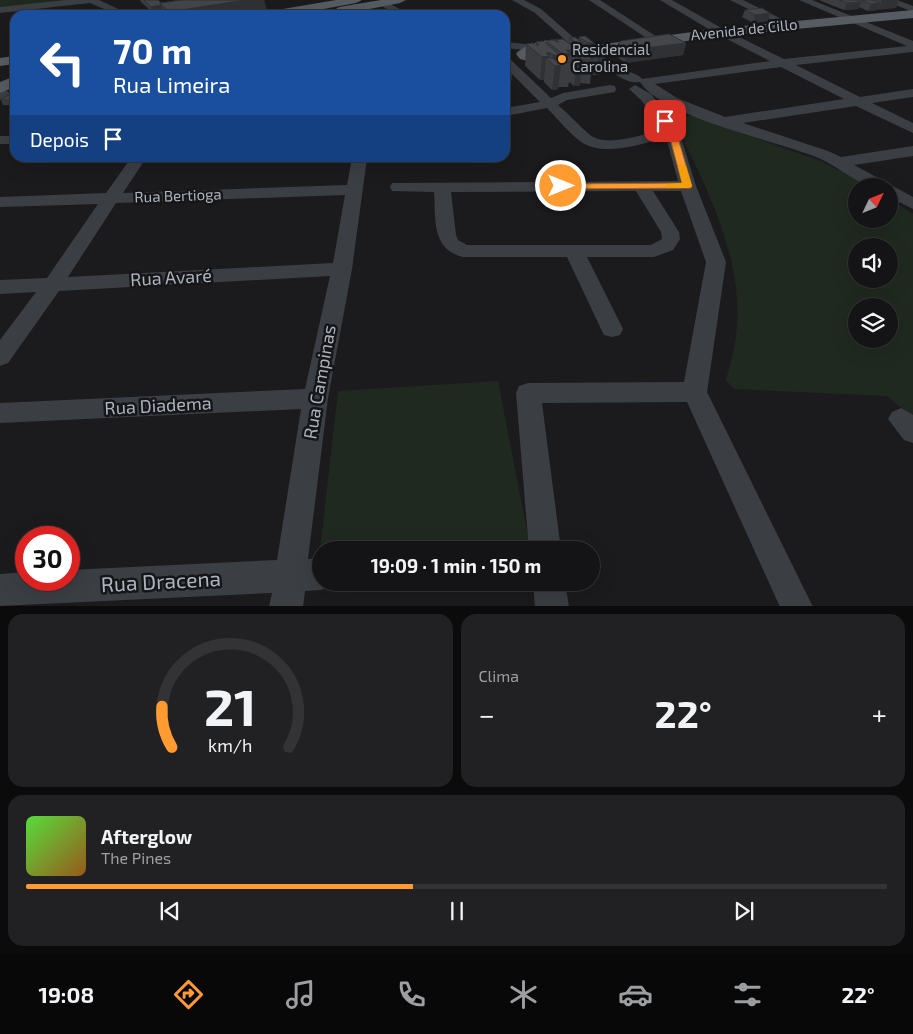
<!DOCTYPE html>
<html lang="pt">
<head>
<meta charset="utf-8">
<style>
  :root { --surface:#141416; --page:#212123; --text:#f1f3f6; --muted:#9d9ea1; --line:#333335; --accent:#ff9b31 }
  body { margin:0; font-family:"Exo 2",sans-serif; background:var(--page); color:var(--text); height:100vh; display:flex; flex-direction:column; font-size:19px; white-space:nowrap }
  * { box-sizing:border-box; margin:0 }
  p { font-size:16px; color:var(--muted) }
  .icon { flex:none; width:28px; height:28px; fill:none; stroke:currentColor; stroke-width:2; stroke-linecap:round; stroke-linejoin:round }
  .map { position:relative; height:606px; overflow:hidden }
  .side { display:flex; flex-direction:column; gap:8px; padding:8px; background:#0b0b0c; flex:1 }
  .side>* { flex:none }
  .hud { position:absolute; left:10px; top:10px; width:500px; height:152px; border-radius:15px; box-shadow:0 5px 20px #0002,0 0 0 1px var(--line); background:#1a4fa0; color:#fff; overflow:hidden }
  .needle { width:32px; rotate:47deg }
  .fabs { position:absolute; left:848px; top:178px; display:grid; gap:10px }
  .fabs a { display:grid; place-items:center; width:50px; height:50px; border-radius:50%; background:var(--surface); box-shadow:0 5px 20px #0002,0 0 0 1px var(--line); font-size:25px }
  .speed { position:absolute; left:15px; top:526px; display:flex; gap:10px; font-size:25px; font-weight:700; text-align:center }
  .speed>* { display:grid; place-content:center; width:65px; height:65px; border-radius:50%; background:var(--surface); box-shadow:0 5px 20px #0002,0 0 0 1px var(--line); line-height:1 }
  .speed .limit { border:8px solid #d22; background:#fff; color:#111 }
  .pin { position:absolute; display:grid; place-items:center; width:42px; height:42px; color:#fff; margin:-21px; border-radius:10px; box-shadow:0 2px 8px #0006 }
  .me { position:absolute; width:55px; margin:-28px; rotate:90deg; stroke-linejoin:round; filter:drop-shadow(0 0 4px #0008) }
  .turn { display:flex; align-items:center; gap:18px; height:105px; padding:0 20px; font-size:22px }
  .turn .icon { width:65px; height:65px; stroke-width:2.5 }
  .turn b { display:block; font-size:35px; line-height:42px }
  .then { display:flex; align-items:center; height:48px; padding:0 20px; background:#0003; gap:10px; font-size:19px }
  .big { font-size:38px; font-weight:700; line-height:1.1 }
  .side .widget { flex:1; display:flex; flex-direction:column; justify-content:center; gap:8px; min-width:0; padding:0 18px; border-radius:15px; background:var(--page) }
  .side .dial { align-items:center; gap:0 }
  .dial svg { height:130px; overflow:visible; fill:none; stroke:var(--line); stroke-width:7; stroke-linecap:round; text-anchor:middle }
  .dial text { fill:var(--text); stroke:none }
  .song { display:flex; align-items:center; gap:15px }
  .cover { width:60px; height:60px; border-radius:8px; background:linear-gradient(135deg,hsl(110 70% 55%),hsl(30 70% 35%)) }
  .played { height:5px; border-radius:2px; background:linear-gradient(90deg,var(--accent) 45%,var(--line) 45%) }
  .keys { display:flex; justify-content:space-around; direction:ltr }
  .heat { display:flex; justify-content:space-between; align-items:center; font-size:28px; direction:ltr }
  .side .tiles { flex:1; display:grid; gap:8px; grid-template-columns:1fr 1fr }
  .widget:last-child { grid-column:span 2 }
  .trip { position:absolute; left:312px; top:541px; width:288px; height:50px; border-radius:25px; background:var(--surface); box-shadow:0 5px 20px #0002,0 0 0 1px var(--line); font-weight:700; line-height:50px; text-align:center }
  .menu { display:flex; height:80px; justify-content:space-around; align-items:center; background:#080809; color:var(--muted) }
  .menu .icon { width:35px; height:35px }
  .menu .current { color:var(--accent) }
  .menu b { font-size:22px; color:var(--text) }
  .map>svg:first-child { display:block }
</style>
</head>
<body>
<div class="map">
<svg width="913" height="607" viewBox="0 0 913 607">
  <rect width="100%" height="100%" fill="#1b1b1d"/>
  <path fill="#202920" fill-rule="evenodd" d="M0,0h72l-72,8z
    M682,116h11l128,45 48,25h-13v33h33v-21l24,16v204l-26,-22 -153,-7 -8,-9c3,-12 7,-24 9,-37 13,-78 -28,-155 -61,-222l1,-3zM856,246h33v33h-33zM856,306h33v33h-33z
    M498,381l31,160 -209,9 18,-159z"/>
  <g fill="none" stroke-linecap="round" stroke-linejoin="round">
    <path fill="#3b3e43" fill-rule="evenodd" d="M66,0h33l32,15h-13l-28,-12 -90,10v-6z
      M383,0l24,13 2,2h-12l-17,-10v-4z
      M512,0h12l17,9 40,35 -1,2h-8l-37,-33z
      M589,0h11l57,37 -1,2h-8z
      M660,0h12l53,30 59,29 123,-13 -108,-46h13l101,41v11l-117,13 64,32 53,-8v8l-41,6 41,20v10l-57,-27 -113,17 85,28 13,6 72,-11v10l-59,9 59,32v12l-24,-12v-11c-6,0 -14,2 -19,0 -19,-6 -35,-22 -54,-29 -42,-17 -154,-40 -176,-75 -15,3 -30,-13 -42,-20 -7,-4 -16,-4 -22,-10l6,-3c18,4 28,13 43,21 6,3 13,4 17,9l128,-18 -53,-27zM781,67l63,32 -119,18 -48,-19 -22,-14z
      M730,0h13l45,22 -1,2h-8z
      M883,0h14l16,6v6z
      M505,42l30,3 6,3 -6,3 -30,-3z
      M505,59l6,1 40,38 12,-5 47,-8 5,1 1,3 -1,3 -48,8 -9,5c11,9 21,21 32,30 18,13 54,-1 73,-6l-22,-29 -12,-11 6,-4 16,9 28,37 17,55 30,76 -19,130 106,215h-33l-93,-205 -145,1 19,147h-32l-13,-157 3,-7 9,-3 156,-1 22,-120 -25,-71h-28l26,41 1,7 -7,11 -19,7h-67l36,72 -3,6 -8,2 -8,-2 -3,-6 -34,-72h-104c-32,-8 -27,-38 -29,-65l-42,-1 -2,-4 2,-4 286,-2 -12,-44c-23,7 -64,21 -86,4 -12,-9 -22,-22 -33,-33l-42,8v-8l35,-6 -35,-35zM636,191l25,41 1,7 -11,6h-184l-9,-5 -2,-5 -5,-43z
      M4,89l6,4 -5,6 -5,1v-10z
      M0,136h15v8h-15z
      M131,158h15l-23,35 224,-8 5,-27h15l-15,111 -24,129 -20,161 13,-1v24h12l-1,3 -11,5 -16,1 -2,16h-34l3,-14 -272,13v-32l26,-2v8h43v-10l208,-10 24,-151 -301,14v-20l305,-14 25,-113 -271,15 -51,72 -8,3v-26l36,-48 -36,2v-14l47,-2 51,-74 -98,3v-10l106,-4zM345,195l-12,68 -265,14 48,-74z
      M901,408l12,7v28l-9,-3 -16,-21 4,-7z
      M533,582h32l4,25h-34z"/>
    <path fill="#575b62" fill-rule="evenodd" d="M336,0h26l-6,3 -65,12h-26l6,-4z
      M381,0h25l-6,3 -61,12 -6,-4 6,-4z
      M913,10v8l-192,18 -186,27 -15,-4 -4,-5c7,-10 43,-20 52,-10l-2,3 -25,3 -9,4 189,-26z
      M15,56v8l-15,2v-8z
      M15,76v11l-15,6v-11z"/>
  </g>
  <path fill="#3b3c40" d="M140,0h18l3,3 19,-3h84l3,11 -24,4h-79l-1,-3 -9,2 -13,-12z
    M819,0h80l-3,8 -19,1v1l-9,1 -9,-4 -1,2 -14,1z
    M745,10l23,11 -15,2 -11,-6z
    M579,37l26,14 -4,23 -6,1 -4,-1 -1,10 -10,-1v3h-6l-5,-4 -1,5h-10v2l-6,1 -8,-8v-2h-4l-15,-14 1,-22 10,1v-3l10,2v-3h9v-1l14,3v-5l10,2z
    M686,43l-3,12 -58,8 -9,-7 2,-12z
    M15,93v11l-2,1h-10l-2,-5z"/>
  <path fill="#303134" d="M245,0h19l3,11 -24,4h-74v-3z
    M882,0h17l-3,8 -18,2z
    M861,2l-3,7 -14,1 3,-7z
    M880,3l-3,7 -9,1 3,-7z
    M161,5l2,7 -9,2 -3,-7z
    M770,13l-2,8 -15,2 2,-8z
    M588,43h6l-1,4 -3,-2 -1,8 -3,-2z
    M686,43l-3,12 -58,8 2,-13z
    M578,44h6l-1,4 -3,-2 -1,6h1v3l-2,-1 -1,9 6,-1 -3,24h-6l3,-23 -4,-4 1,-7h3z
    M566,50h4l-1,6 -1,-1 -1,8h-5l1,-9z
    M599,51h6l-4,23 -6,1z
    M595,52l-2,8h-5l1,-7z
    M546,53h4l-1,8 -3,-3 -2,22h-4l2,-23z
    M553,55h7l-1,4 -2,-2 -1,9 5,-1 -3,24 -6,1 3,-24 -3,-2z
    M512,75l-1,9 -6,1v-9z
    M15,97v7l-2,1 -2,-5z"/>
  <path fill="#45464a" stroke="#303134" d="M144,0h14l3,3h-1l1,2 -10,2z
    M182,0h63l-76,12 -9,-9z
    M839,0h17l5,2 -14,1z
    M861,0h11l8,3 -9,1z
    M762,8l8,5 -15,2 -10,-5z
    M669,34l17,9 -59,7 -9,-6 3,-3z
    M585,36l9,7h-6l-9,-6z
    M575,37l9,7h-6l-9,-6z
    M563,39l17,13h-6l-4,-2h-4l4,3 -7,1 -17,-13 6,-1 7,2 -4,-2z
    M543,41l17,14h-7l-3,-2h-4l3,3 -7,1 -16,-13 7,-1 3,2h3l-3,-3z
    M595,44l6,2 4,5h-6l-7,-1 3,2 -6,1 -9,-7 13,1 -3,-2z
    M584,53l9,7 -13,-1 3,3 -6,1 -9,-8h6l3,2h4l-3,-3z
    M563,56l9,7 -14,-1 3,3 -6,1 -9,-8h6l3,2h5l-3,-3z
    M505,68l7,7 -7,1z
    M15,93v4l-4,3h-10l9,-6z"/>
  <path fill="#ff9b31" stroke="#a66520" d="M662,120h5l9,11 16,55 -1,2 -130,1 -4,-3 4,-2 121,-1 -14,-52 -7,-10z"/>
  <path fill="#f59e0b" d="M679,164l7,2 6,20 -4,2h-22v-4l16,-1 -4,-17z"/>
  <circle fill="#ff9b31" stroke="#161619" stroke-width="2" cx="562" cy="59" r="5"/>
  <g text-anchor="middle" stroke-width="5" stroke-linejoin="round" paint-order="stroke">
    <g font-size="15" fill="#acb4be" stroke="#161619">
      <text transform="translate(744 30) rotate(-6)" y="5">Avenida de Cillo</text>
      <text transform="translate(178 196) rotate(-2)" y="5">Rua Bertioga</text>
    </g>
    <g font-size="15" fill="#acb4be" stroke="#161619" text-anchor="start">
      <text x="572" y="55">Residencial<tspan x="572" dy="17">Carolina</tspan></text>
    </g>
    <g font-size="18" fill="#acb4be" stroke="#161619">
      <text transform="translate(171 278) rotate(-3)" y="6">Rua Avaré</text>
      <text transform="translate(320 382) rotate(-80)" y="6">Rua Campinas</text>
      <text transform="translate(158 406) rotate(-3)" y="6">Rua Diadema</text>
    </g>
    <g font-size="21" fill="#acb4be" stroke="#161619">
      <text transform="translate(161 582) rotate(-3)" y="7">Rua Dracena</text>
    </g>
  </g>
</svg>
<div class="fabs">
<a><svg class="needle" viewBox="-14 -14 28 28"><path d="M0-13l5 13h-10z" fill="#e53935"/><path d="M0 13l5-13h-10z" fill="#9d9ea1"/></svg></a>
<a><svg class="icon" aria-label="sound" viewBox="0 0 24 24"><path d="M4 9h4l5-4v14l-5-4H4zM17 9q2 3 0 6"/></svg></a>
<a><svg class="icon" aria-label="layers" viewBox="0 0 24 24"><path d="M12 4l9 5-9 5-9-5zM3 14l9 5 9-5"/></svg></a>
</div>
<div class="speed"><div class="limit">30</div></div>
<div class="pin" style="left:665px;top:121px;background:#d93025"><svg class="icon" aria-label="arrive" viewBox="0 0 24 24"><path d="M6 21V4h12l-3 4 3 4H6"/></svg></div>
<svg class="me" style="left:561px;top:186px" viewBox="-20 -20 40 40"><circle r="17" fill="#ff9b31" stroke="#fff" stroke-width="3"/><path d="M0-11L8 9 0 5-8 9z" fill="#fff"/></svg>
<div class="trip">19:09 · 1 min · 150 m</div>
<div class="hud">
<div class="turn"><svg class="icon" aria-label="left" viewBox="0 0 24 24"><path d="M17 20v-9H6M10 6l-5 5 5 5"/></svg><div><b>70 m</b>Rua Limeira</div></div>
<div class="then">Depois<svg class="icon" aria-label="arrive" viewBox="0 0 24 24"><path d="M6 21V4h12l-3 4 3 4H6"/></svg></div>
</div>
</div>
<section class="side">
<div class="tiles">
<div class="widget dial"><svg viewBox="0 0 100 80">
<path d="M14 69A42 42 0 1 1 86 69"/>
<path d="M14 69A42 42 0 0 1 8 44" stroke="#ff9b31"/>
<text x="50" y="56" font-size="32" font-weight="700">21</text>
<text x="50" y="72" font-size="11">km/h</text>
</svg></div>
<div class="widget"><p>Clima</p>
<div class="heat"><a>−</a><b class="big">22°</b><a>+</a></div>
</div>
<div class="widget">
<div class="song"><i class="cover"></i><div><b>Afterglow</b><p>The Pines</p></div></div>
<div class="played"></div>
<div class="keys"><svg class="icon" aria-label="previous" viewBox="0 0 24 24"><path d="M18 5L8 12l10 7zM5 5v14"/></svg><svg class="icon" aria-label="pause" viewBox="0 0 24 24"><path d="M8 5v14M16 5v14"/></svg><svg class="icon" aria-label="next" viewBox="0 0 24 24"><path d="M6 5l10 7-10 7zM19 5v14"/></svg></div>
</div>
</div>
</section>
<nav class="menu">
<b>19:08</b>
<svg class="icon current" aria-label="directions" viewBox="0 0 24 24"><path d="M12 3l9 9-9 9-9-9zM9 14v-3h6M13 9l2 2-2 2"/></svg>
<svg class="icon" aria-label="music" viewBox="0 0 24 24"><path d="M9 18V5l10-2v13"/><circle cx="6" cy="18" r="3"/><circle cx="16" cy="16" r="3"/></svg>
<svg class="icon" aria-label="phone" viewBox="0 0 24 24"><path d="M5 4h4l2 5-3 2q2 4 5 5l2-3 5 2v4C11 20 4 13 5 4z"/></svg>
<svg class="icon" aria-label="climate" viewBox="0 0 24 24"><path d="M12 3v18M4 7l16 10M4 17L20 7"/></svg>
<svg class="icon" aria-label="car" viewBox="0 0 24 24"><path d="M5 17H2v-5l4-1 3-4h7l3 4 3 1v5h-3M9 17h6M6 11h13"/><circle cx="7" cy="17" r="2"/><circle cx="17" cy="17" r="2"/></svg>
<svg class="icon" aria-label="filters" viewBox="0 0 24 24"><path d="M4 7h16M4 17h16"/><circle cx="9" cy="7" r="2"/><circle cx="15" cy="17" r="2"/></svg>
<b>22°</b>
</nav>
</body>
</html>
